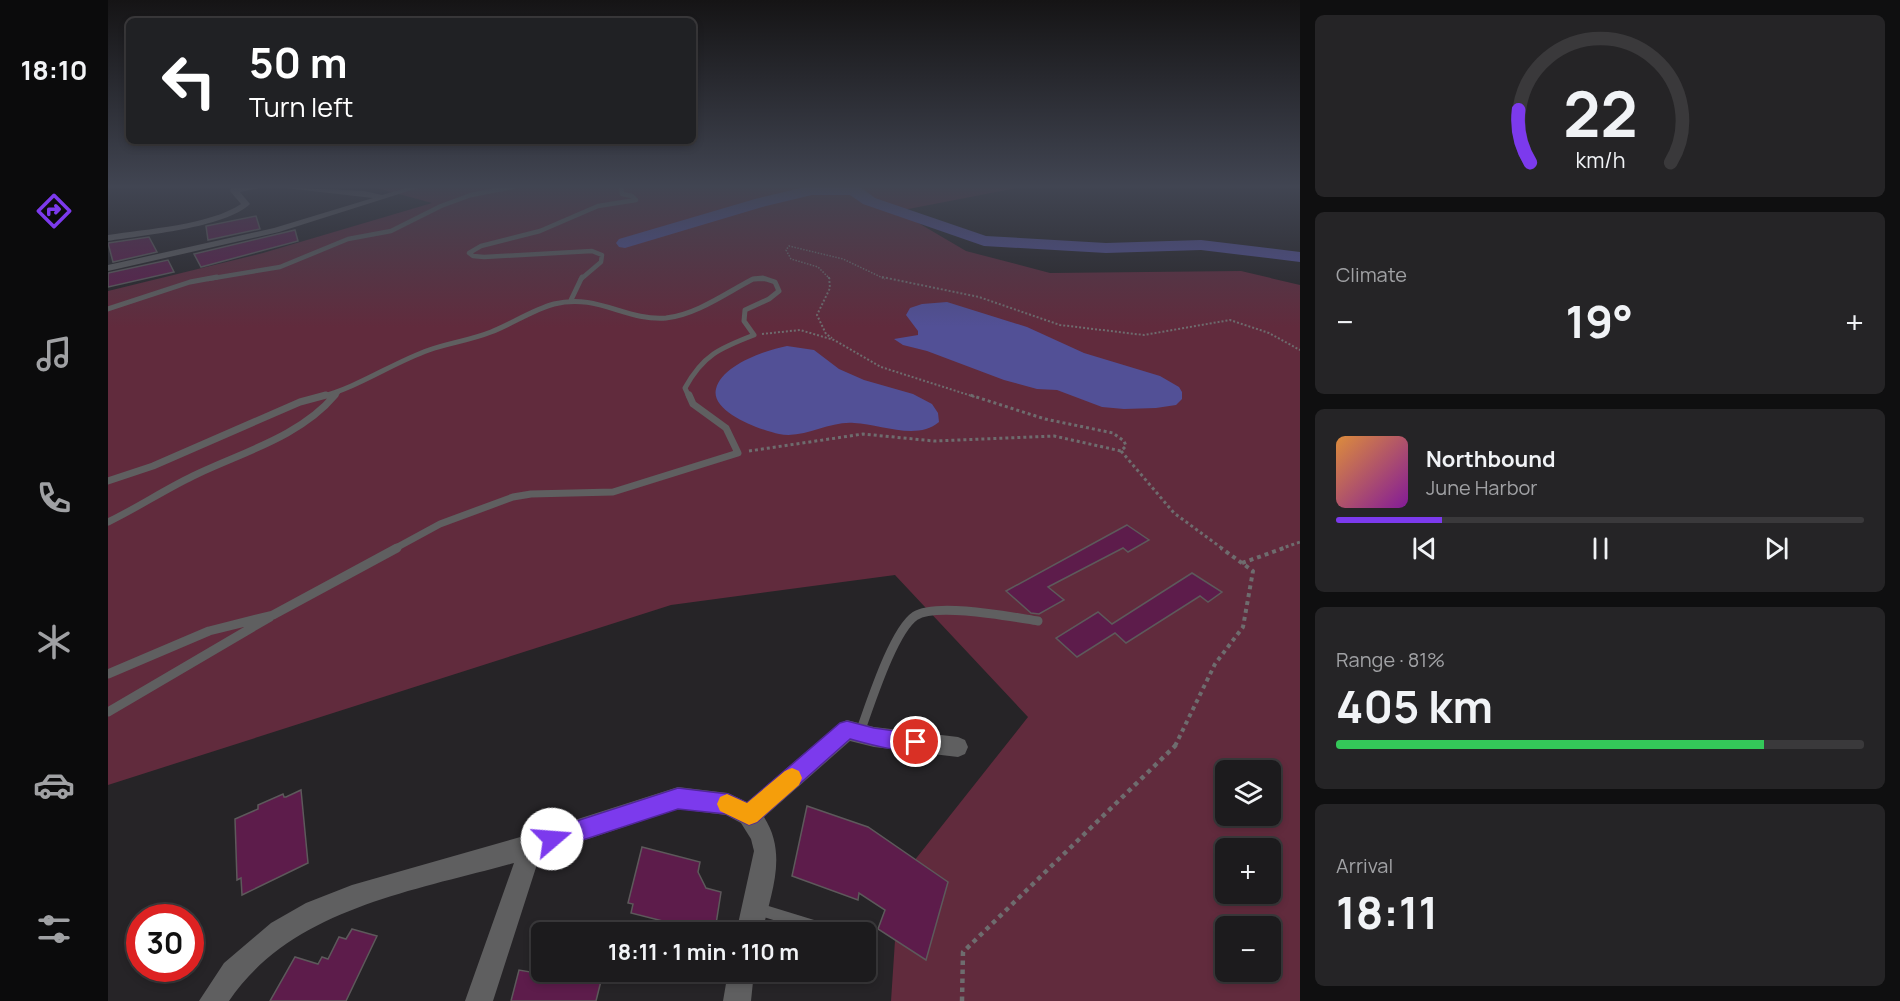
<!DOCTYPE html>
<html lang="en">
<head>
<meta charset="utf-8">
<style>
  :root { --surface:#1c1b1d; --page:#252426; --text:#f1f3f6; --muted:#a0a1a4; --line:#3a393b; --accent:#7c3aed }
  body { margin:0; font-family:Manrope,sans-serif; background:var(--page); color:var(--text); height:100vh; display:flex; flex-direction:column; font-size:22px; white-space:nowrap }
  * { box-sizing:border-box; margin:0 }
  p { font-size:20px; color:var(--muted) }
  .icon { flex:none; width:33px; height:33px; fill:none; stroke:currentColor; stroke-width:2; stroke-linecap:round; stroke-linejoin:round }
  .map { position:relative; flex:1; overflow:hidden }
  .side { display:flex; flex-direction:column; gap:15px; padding:15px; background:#0f0f10; width:600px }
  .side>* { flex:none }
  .top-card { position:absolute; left:18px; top:18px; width:570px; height:126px; border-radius:9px; box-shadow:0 3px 9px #0003,0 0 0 2px var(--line); background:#202124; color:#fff; overflow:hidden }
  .controls { position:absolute; left:1107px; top:760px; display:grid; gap:12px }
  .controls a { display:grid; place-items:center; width:66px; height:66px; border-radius:9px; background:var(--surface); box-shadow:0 3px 9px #0003,0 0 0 2px var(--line); font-size:30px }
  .speed { position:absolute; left:18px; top:904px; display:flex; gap:12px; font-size:30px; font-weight:700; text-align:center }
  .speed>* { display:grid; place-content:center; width:78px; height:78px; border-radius:50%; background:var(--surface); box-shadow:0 3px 9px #0003,0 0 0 2px var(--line); line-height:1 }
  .speed .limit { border:9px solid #d22; background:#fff; color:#111 }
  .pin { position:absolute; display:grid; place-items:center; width:51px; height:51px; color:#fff; margin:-26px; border:3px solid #fff; border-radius:50%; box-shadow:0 2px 6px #0007 }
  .me { position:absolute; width:66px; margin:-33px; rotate:72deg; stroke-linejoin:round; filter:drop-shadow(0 0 4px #0008) }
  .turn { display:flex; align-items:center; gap:21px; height:126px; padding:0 24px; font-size:27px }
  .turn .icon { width:78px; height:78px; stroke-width:2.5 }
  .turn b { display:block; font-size:42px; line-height:51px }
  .big { font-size:45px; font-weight:700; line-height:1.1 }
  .side .tile { flex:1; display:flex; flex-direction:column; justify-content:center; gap:9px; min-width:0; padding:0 21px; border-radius:9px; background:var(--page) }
  .side .dial { align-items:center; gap:0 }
  .dial svg { height:156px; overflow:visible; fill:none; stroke:var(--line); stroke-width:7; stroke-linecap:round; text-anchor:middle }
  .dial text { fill:var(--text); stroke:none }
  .song { display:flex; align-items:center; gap:18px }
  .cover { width:72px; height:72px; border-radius:9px; background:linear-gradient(135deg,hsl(30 70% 55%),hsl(290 70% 35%)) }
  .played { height:6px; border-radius:3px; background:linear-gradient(90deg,var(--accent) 20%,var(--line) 20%) }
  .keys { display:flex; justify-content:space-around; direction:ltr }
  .heat { display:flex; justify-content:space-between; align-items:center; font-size:33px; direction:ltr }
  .charge { height:9px; border-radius:4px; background:linear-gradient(90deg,#34c759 81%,var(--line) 0) }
  .trip { position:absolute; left:423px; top:922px; width:345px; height:60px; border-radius:9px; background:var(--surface); box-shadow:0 3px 9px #0003,0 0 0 2px var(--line); font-weight:700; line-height:60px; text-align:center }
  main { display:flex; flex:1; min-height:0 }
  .tabs { display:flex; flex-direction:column; width:108px; justify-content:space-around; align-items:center; background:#0b0b0c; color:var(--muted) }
  .tabs .icon { width:42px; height:42px }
  .tabs .on { color:var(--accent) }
  .tabs b { font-size:27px; color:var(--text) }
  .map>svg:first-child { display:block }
</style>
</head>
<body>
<main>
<nav class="tabs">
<b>18:10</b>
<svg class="icon on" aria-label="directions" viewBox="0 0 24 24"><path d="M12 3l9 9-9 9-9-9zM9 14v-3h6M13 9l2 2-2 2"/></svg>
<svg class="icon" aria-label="music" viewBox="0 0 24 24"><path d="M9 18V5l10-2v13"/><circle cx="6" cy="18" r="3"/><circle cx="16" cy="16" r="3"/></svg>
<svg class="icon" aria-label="phone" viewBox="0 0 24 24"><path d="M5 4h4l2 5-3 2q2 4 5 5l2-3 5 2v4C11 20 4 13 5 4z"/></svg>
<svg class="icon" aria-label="climate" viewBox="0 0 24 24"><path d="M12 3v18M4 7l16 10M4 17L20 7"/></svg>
<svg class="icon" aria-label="car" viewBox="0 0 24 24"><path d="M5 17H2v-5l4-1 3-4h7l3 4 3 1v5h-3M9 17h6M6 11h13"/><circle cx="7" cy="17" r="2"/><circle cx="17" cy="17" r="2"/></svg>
<svg class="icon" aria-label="filters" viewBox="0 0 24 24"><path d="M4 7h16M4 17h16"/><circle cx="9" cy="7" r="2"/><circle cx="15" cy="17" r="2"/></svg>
</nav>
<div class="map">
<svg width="1192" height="1001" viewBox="0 0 1192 1001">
  <rect width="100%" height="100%" fill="#262427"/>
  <path fill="#612b3d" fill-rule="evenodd" d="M265,187h649l-124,24 68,40 84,22 191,-2 59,14v716h-409l8,-121 129,-163 -133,-142 -224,30 -563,180v-494l155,-38 169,-50zM1118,771h44v45h-44zM1118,849h44v45h-44zM1118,927h44v45h-44z"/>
  <path fill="#525096" d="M839,302l80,25 57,26 76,23 19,11 3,5v7l-6,6 -20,3 -32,1 -22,-2 -45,-17 -20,-1 -33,-9 -77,-29 -24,-6 -9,-6 24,-4v-4l-12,-16 4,-7 12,-4z
    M679,346l27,4 25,19 25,11 49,14 19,10 6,9 1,9c-22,19 -59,2 -85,1 -26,-2 -49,16 -75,11 -16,-3 -69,-22 -63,-45 6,-24 50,-39 71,-43z"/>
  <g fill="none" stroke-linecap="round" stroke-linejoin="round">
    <path fill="#525096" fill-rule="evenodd" d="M697,187h55l15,11 111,38 120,7 95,-3 99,12v10l-99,-12 -95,3 -122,-7 -121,-42 -13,-9h-38l-46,11 -141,42 -6,-1 -3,-4 3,-4 136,-40z"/>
  </g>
  <path fill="#5d1c4b" stroke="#5d595b" stroke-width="1.5" d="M148,216l4,13 -52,11 -2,-14z
    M187,230l3,11 -97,26 -7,-13z
    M41,237l8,15 -44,10 -5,-19z
    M60,260l6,12 -66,15v-14z
    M1019,525l22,15 -21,12 -5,-4 -75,39 16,13 -25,14 -8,-1 -25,-22z
    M1084,573l30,19 -14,10 -8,-6 -74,47 -11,-10 -38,24 -21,-19 42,-26 14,12z
    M193,790l7,73 -66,32 -1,-17 -4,2 -2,-61 23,-10v-4l25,-11 1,3h2z
    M699,806l61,21 80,55 -22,78 -48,-31 7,-19 -26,-17 -1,7 -66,-24z
    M534,847l58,15 -2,10 8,16 15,4 -5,32 -4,-2 -2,11 -79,-20 2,-9 -5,-1z
    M244,929l25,7 -31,65h-76l25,-44 23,7 4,-7 6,2 11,-22 7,2z
    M431,946h3v26h37l23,5 -6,24h-85l8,-31 11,2z"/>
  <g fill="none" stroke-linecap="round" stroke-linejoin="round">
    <path stroke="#6e6c6e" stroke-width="1.5" stroke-dasharray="1.5 1.5" stroke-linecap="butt" d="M722,279l-12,-12 -27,-8 -5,-9 3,-4 54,13 42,20"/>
    <path stroke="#6e6c6e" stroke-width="2" stroke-dasharray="2 2" stroke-linecap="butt" d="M721,277l1,11 -13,27 9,19 6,4
      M774,277l97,20 81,28 84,10 86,-15 39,13 31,17
      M654,334l38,-4 34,10 47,27 94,30"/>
    <path stroke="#6e6c6e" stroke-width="3" stroke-dasharray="3 3" stroke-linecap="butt" d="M641,451l114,-17 71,7 120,-5 67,15 5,-5 -2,-5 -11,-8 -68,-14 -75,-24
      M1013,451l53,62 49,36
      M1172,549l20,-7"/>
    <path stroke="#6e6c6e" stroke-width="4" stroke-dasharray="4 4" stroke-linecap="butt" d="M1134,563l42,-15
      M1067,746l40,-82 28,-37 10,-56 -32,-23"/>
    <path stroke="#6e6c6e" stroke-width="4.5" stroke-dasharray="4.5 4.5" stroke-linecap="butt" d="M854,1001l1,-49 213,-207"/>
    <path stroke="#5f5f60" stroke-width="4.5" d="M100,279l72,-12 68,-28 43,-8 50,-25 30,-11 42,-8
      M473,279l20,-17 1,-7 -10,-4 -108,6 -11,-1 -4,-3 12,-7 59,-15 58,-25 38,-6 -4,-4 -10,-2 -1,-7
      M646,279h12"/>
    <path stroke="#5f5f60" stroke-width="5" d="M463,300l11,-23
      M0,309l82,-27 27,-5
      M212,397c39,-10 72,-34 109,-47 20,-7 42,-10 62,-18 21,-8 41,-22 63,-28 44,-11 71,17 112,14 30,-3 60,-25 87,-39l10,-1 12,4 4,9 -10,8 -24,11 -1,11 10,14c-34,13 -51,20 -69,53l4,9
      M226,397l4,-5"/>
    <path stroke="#5f5f60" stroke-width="7" d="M0,481l45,-15 147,-64 26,-7
      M0,522c29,-14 56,-32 85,-46 47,-23 107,-39 142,-81
      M286,549l46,-25 73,-27 18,-3 82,-2 125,-39 -12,-25 -33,-24 -4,-9"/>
    <path stroke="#5f5f60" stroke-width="9" d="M0,674l101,-43 64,-16 124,-67
      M0,712l162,-95
      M752,732c10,-27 33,-101 55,-116 21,-14 97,1 123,5"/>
    <path stroke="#5f5f60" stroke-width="12" d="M650,909l78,24"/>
    <path fill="#5f5f60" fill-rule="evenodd" d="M124,187h33l-25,5 10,12c-25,24 -107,31 -142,37v-6c38,-6 102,-10 133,-31l-11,-13z
      M169,187l87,4 18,4 27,-8h12l-142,45 -171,39v-6l166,-37 99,-30z
      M739,720l27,7 84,10 7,3 3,7 -3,7 -7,3 -84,-10 -24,-6 -86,76c24,38 7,75 -2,116h-26l18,-82 -3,-12 -10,-16 -15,-8 -48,-6 -138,46 -47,146h-28l49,-138c-100,28 -223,46 -285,138h-30l25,-38 47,-40 35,-20 46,-18 179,-51 147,-47 50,6 19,9 93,-79z
      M620,972h26l-3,29h-28z"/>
  </g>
  <linearGradient id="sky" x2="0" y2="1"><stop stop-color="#151415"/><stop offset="0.57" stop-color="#414552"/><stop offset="1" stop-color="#414552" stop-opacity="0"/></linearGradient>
  <rect width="1192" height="327" fill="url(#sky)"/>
  <path fill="#7c3aed" stroke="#51269a" stroke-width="1.5" d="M739,721l27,7 49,7 3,7 -3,6c-18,7 -55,-4 -73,-9l-93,83 -8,3 -23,-11 -48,-5 -126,41 -8,-3 -3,-8 3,-7 8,-3 126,-41 50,6 19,9 93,-80z"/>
  <path fill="#f59e0b" d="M684,768l7,3 3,7 -3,7 -42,37 -8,3 -29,-14 -3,-7 3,-7 7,-3 20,9 38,-32z"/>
</svg>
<div class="controls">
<a><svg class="icon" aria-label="layers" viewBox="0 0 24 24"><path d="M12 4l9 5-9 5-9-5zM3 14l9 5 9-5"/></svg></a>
<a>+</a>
<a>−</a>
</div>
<div class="speed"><div class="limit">30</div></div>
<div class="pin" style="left:808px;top:742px;background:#d93025"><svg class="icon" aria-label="arrive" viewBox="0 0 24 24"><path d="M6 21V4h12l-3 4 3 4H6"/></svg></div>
<svg class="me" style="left:444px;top:839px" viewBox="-20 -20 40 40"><circle r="19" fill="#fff"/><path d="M0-13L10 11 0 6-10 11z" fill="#7c3aed"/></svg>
<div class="trip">18:11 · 1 min · 110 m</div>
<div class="top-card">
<div class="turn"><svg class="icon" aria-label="left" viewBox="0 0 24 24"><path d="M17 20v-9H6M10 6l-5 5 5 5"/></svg><div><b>50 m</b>Turn left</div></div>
</div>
</div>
<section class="side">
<div class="tile dial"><svg viewBox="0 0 100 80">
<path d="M14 69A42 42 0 1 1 86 69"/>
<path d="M14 69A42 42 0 0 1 8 42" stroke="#7c3aed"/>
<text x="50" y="56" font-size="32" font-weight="700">22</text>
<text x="50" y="72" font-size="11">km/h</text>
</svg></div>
<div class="tile"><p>Climate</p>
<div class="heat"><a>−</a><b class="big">19°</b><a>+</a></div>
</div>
<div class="tile">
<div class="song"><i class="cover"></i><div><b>Northbound</b><p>June Harbor</p></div></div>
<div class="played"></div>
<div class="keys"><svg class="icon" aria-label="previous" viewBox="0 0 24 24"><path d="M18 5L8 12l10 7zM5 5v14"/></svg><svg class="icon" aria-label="pause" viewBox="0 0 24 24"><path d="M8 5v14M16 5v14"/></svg><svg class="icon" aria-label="next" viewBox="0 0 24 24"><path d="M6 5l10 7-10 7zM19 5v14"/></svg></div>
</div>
<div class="tile"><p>Range · 81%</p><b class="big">405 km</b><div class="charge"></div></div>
<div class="tile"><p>Arrival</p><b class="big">18:11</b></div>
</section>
</main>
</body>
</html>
